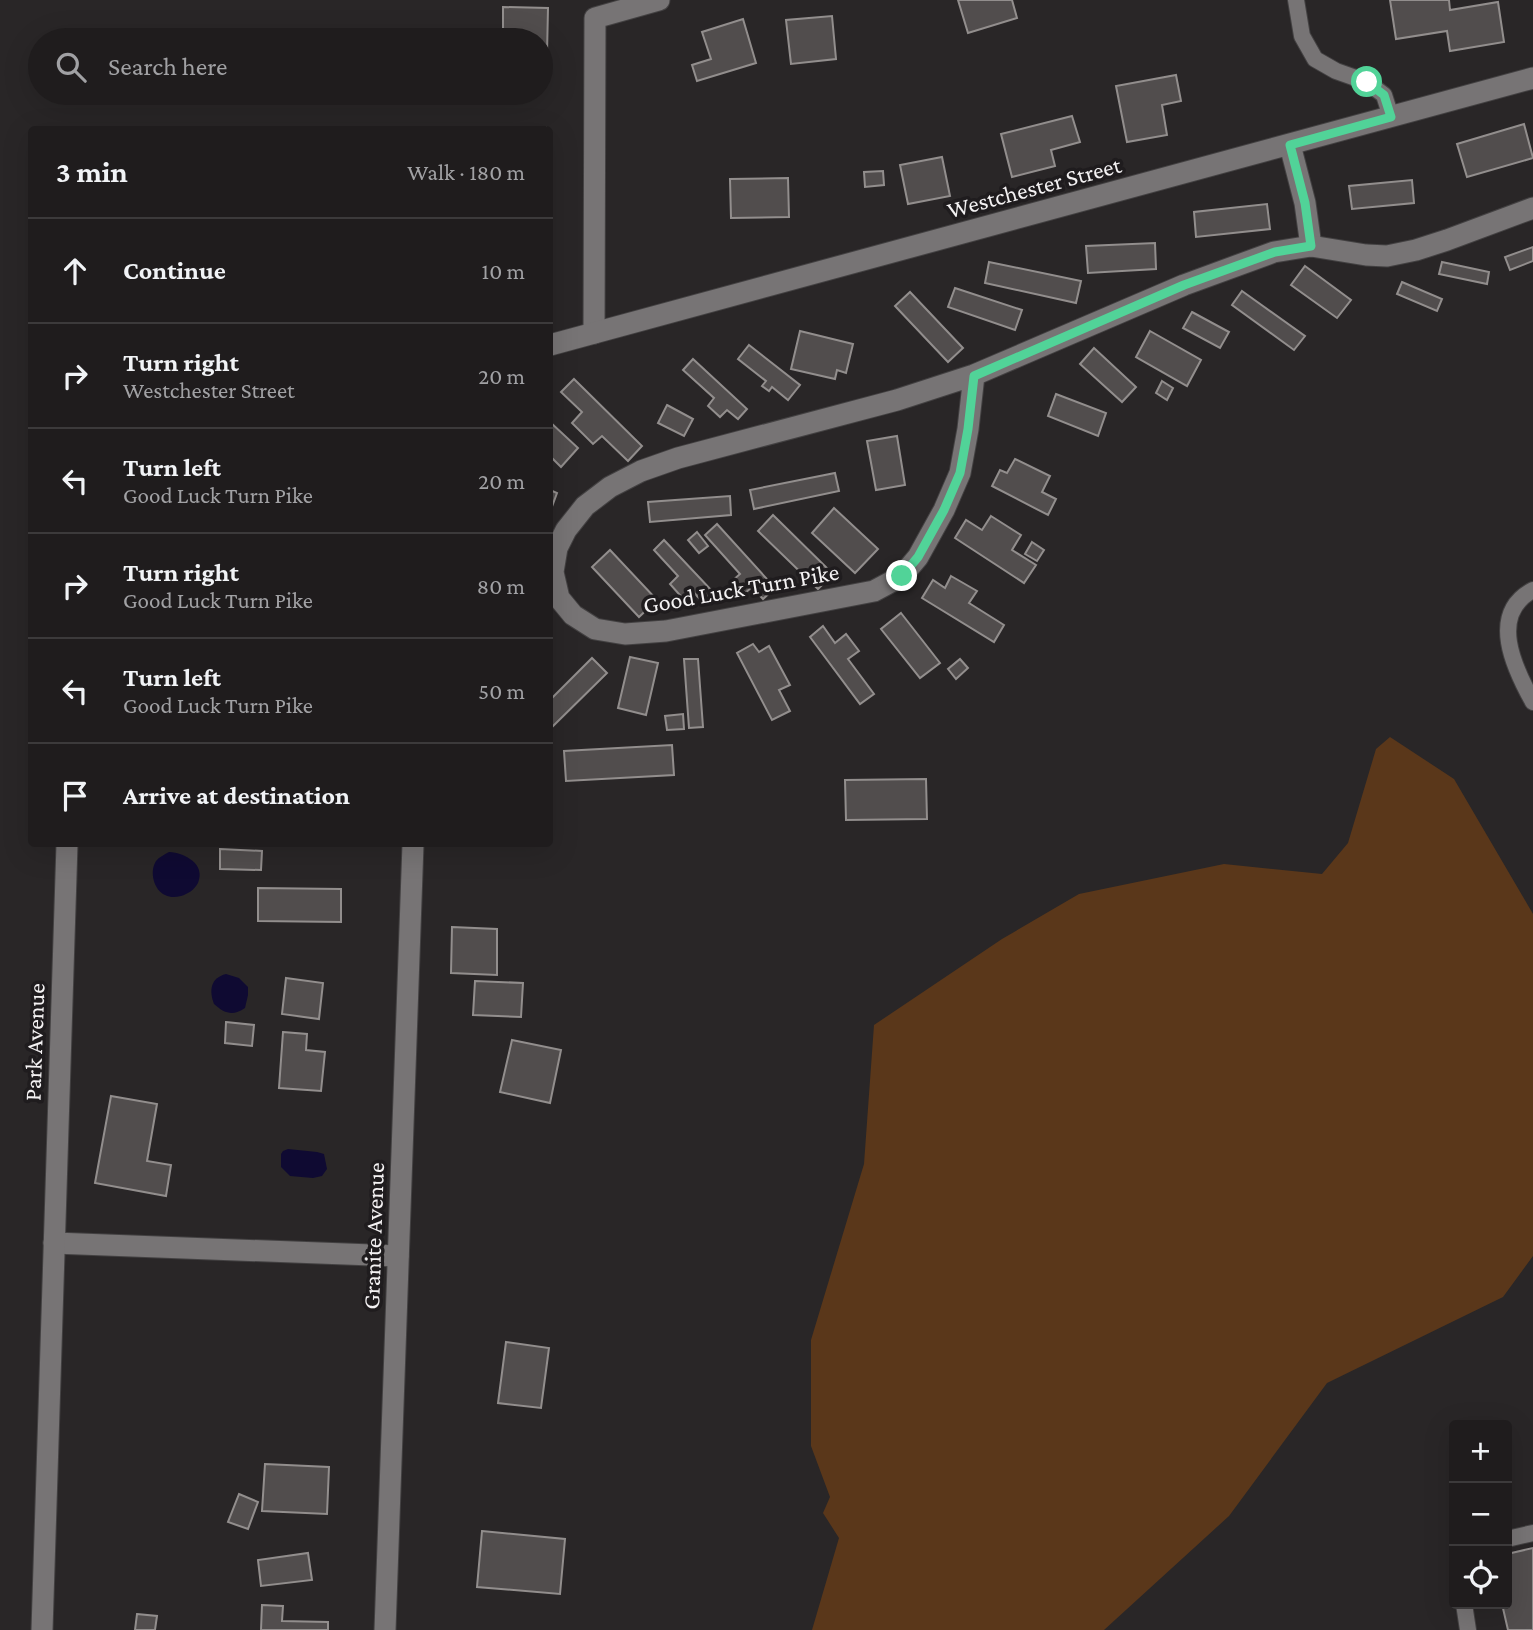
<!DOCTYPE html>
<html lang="en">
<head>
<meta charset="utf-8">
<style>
	:root { --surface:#1f1c1d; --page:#2c292a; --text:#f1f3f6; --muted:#a1a1a4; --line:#3c3a3b }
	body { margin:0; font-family:"Crimson Pro",serif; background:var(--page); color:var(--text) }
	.controls { position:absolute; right:21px; bottom:21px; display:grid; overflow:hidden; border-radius:7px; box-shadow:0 7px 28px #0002 }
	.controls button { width:63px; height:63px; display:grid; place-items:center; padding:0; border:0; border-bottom:2px solid var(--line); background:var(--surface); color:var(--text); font:35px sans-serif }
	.stop { position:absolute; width:21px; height:21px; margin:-16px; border:5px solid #51d398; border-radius:50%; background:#fff }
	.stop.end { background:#51d398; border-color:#fff; box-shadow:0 2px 7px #0008 }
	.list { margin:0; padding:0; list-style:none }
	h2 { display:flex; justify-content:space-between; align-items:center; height:91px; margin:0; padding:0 28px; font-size:30px }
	h2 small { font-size:23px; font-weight:400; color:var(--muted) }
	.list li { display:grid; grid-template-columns:46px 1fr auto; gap:21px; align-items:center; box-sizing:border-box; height:105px; padding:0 28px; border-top:2px solid var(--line) }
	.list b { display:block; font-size:26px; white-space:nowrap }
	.list p { margin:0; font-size:23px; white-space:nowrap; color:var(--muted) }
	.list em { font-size:23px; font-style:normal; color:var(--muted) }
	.icon { flex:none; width:38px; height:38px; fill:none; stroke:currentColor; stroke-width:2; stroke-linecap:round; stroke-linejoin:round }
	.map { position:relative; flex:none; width:1533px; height:1630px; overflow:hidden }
	.search { position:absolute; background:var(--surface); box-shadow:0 7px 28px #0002; left:28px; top:28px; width:525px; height:77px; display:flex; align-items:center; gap:18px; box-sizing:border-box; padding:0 24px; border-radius:38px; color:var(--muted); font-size:26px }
	.panel { position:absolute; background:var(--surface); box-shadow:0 7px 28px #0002; left:28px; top:126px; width:525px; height:721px; border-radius:7px }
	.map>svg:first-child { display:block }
	.green { fill:#5a371a }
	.water { fill:#0f0a32 }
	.building { fill:#514d4d; stroke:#928e8d; stroke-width:2 }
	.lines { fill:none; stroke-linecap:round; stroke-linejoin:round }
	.lane-casing { stroke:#434142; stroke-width:18 }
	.street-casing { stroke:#434142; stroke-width:23 }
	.lane { stroke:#777475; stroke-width:16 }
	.street { stroke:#777475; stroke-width:21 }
	.route { stroke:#51d398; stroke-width:9 }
	.labels { text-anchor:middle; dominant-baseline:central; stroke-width:7; stroke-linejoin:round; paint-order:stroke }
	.street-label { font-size:24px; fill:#f4f2f3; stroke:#1f1c1e }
</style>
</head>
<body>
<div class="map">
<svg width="1533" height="1630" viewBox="0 0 1533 1630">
	<rect width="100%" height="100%" fill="#292627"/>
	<path class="green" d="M1390,737L1454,779L1533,914V1256L1503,1297L1327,1383L1229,1516L1104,1630H812L839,1538L823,1513L830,1497L811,1446V1340L864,1164L874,1025L1002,939L1079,894L1224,864L1322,874L1348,843L1376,749Z"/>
	<g class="water">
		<path d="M169,852C185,853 206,864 198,883C194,890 188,894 181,896C176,897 171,898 165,895C154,890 149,872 156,861C159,857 164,855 169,852Z"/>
		<path d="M226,974L239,978L248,987V995L245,1008C233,1016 225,1014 214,1004C209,991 210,978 226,974Z"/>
		<path d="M288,1149L317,1152L324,1154L327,1169L322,1176L313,1178L290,1176L281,1167V1154L283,1151Z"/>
	</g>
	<g class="building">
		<path d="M958,0H1012L1017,18L968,33Z"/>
		<path d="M1390,0H1449L1450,10L1498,2L1504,42L1450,51L1447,31L1396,39Z"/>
		<path d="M503,7L548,8L547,54H541V40H503Z"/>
		<path d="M832,16L836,59L791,64L786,20Z"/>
		<path d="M743,19L756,63L697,81L692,65L711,59L702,32Z"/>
		<path d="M1176,75L1181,101L1162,105L1167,135L1127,142L1116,86Z"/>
		<path d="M1072,116L1080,142L1051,150L1055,166L1012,177L1001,134Z"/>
		<path d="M1524,124L1533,158L1467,177L1457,144Z"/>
		<path d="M546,127V130H489V129Z"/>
		<path d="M942,157L950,196L908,204L900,165Z"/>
		<path d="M883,171L884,185L865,187L864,172Z"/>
		<path d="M788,178L789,217L731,218L730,179Z"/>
		<path d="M1412,180L1414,203L1352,209L1349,186Z"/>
		<path d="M1267,204L1270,229L1196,237L1194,212Z"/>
		<path d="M1155,243L1156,269L1088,273L1086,246Z"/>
		<path d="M1533,247V261L1510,270L1505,257Z"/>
		<path d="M989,262L1081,281L1076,303L985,283Z"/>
		<path d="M1442,262L1489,272L1487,284L1439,274Z"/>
		<path d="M1305,266L1351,300L1337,318L1291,285Z"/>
		<path d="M1402,282L1442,299L1437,311L1397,294Z"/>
		<path d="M955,288L1022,310L1015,330L948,307Z"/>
		<path d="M1242,291L1305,336L1294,350L1232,305Z"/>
		<path d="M910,292L963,348L948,362L895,306Z"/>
		<path d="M1192,312L1229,332L1220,348L1183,328Z"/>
		<path d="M800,331L853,344L846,373L837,370L835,379L791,369Z"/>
		<path d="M1150,331L1201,360L1187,386L1136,357Z"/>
		<path d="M749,345L800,385L788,400L772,387L769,391L762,386L766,381L738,359Z"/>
		<path d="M1094,348L1136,387L1122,402L1080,364Z"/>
		<path d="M693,359L747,409L738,419L727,410L720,417L708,406L714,398L683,370Z"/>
		<path d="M574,379L642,446L628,461L602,436L593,444L572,423L582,412L561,392Z"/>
		<path d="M1162,381L1173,388L1167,400L1156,393Z"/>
		<path d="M1056,394L1106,413L1098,436L1048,416Z"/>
		<path d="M667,405L693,419L684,436L658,423Z"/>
		<path d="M550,422L578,448L561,467L550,456Z"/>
		<path d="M897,436L905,485L876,490L867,441Z"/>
		<path d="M1015,459L1050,476L1042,492L1056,499L1048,515L992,486L1000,470L1007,473Z"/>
		<path d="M835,473L839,491L754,509L750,490Z"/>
		<path d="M550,490L557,493L550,512Z"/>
		<path d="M730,496L731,515L650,522L648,502Z"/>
		<path d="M834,508L878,549L855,573L812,533Z"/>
		<path d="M773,515L833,574L818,589L758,531Z"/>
		<path d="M991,516L1021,535L1012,550L1036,565L1024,583L955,538L966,520L982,530Z"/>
		<path d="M717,524L775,588L763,599L752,587L744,594L732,581L740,574L705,535Z"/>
		<path d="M697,532L708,546L699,553L688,540Z"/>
		<path d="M664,540L713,592L703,602L694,593L686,602L670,584L678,576L654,550Z"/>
		<path d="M1032,542L1044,550L1037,561L1025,554Z"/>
		<path d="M610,550L657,600L639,617L592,567Z"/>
		<path d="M951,576L977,591L969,603L1004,625L994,642L922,598L933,580L945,588Z"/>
		<path d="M901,613L940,663L920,678L881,629Z"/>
		<path d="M823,626L835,643L846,634L859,651L848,659L874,694L860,704L810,637Z"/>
		<path d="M753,644L759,652L769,646L790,685L779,690L790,711L772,720L737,653Z"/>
		<path d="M630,657L658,663L646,715L618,708Z"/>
		<path d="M592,658L607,673L550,729V700Z"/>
		<path d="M684,659H698L703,727L689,728Z"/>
		<path d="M960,659L968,668L956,679L948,669Z"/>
		<path d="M683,714L684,729L667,730L665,716Z"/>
		<path d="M672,745L674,775L566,781L564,751Z"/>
		<path d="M926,779L927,819L846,820L845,780Z"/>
		<path d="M220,849L262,851L261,870L220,869Z"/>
		<path d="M258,888L341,889V922L258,921Z"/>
		<path d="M452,927L497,929V975L451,973Z"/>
		<path d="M286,978L323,983L319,1019L282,1014Z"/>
		<path d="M475,981L523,983L521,1017L473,1015Z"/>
		<path d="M226,1022L254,1025L252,1046L225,1043Z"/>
		<path d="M283,1032L307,1034L306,1050L325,1052L321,1091L279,1088Z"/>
		<path d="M512,1040L561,1050L550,1103L500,1092Z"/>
		<path d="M111,1096L157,1104L147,1161L171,1165L166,1196L95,1183Z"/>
		<path d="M506,1342L549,1348L541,1408L498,1403Z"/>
		<path d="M265,1464L329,1467L327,1514L262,1511Z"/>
		<path d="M239,1494L258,1502L248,1529L228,1522Z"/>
		<path d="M482,1531L565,1539L560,1594L477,1587Z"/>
		<path d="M1533,1548V1630H1508L1502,1604H1507V1554Z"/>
		<path d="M308,1553L312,1580L261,1586L258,1560Z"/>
		<path d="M262,1605L283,1606L282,1621L328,1622V1630H261Z"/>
		<path d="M137,1614L157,1616L155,1630H135Z"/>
	</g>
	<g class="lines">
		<defs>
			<g id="lane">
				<path d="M1296,0L1302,36L1315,59L1336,71L1367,82L1384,95L1391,117"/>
				<path d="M1533,590C1488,614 1514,668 1533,702"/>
				<path d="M1507,1539L1533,1533"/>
				<path d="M1464,1604L1468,1630"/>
			</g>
			<g id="street">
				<path d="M1290,145L1305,203L1311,246"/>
				<path d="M594,333L595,18L659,0"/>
				<path d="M550,345L1533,78"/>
				<path d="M974,375L968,429L960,473L944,510L918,557L902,576L874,591L666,631L625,634L595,629L573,615L559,598L553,572L557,548L566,530L585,506L610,487L641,471L678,458L897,400L974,375L1184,285L1274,252L1311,246L1366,255L1387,256L1416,250L1447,240L1533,208"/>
				<path d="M54,1243L398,1256"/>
				<path d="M42,1630L67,844"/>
				<path d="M385,1630L413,844"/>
			</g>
		</defs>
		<use href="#lane" class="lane-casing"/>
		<use href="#street" class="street-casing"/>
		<use href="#lane" class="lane"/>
		<use href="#street" class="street"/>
	</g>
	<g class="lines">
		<path class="route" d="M902,576L918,557L944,510L960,473L968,429L974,376L1184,285L1275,252L1311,246L1305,203L1290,145L1391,117L1384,95L1367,82"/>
	</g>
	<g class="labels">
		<g class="street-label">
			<text transform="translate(1034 187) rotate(-15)">Westchester Street</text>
			<text transform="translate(741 588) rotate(-10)">Good Luck Turn Pike</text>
			<text transform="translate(34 1042) rotate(-88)">Park Avenue</text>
			<text transform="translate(373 1236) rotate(-88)">Granite Avenue</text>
		</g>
	</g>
</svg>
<div class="controls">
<button>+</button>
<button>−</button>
<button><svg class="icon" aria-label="locate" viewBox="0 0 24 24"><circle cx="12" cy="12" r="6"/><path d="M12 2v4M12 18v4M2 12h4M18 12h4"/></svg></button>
</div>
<div class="stop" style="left:1367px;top:82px"></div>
<div class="stop end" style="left:902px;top:576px"></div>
<div class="search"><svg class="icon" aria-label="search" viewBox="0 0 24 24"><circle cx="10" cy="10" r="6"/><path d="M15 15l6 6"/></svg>Search here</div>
<section class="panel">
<h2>3 min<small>Walk · 180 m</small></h2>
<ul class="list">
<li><svg class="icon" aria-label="ahead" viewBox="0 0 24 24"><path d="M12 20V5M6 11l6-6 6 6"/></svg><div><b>Continue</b></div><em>10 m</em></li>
<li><svg class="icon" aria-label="right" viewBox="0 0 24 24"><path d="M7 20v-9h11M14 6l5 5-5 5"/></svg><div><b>Turn right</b><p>Westchester Street</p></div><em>20 m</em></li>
<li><svg class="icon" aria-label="left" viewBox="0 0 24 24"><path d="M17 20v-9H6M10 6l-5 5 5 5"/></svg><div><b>Turn left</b><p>Good Luck Turn Pike</p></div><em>20 m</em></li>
<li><svg class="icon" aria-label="right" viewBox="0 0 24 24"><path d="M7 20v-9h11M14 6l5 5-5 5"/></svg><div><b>Turn right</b><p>Good Luck Turn Pike</p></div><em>80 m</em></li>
<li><svg class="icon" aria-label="left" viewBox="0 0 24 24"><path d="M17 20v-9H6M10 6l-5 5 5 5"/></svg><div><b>Turn left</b><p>Good Luck Turn Pike</p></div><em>50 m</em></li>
<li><svg class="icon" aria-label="arrive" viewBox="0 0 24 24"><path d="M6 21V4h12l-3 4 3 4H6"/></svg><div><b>Arrive at destination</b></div></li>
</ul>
</section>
</div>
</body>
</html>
